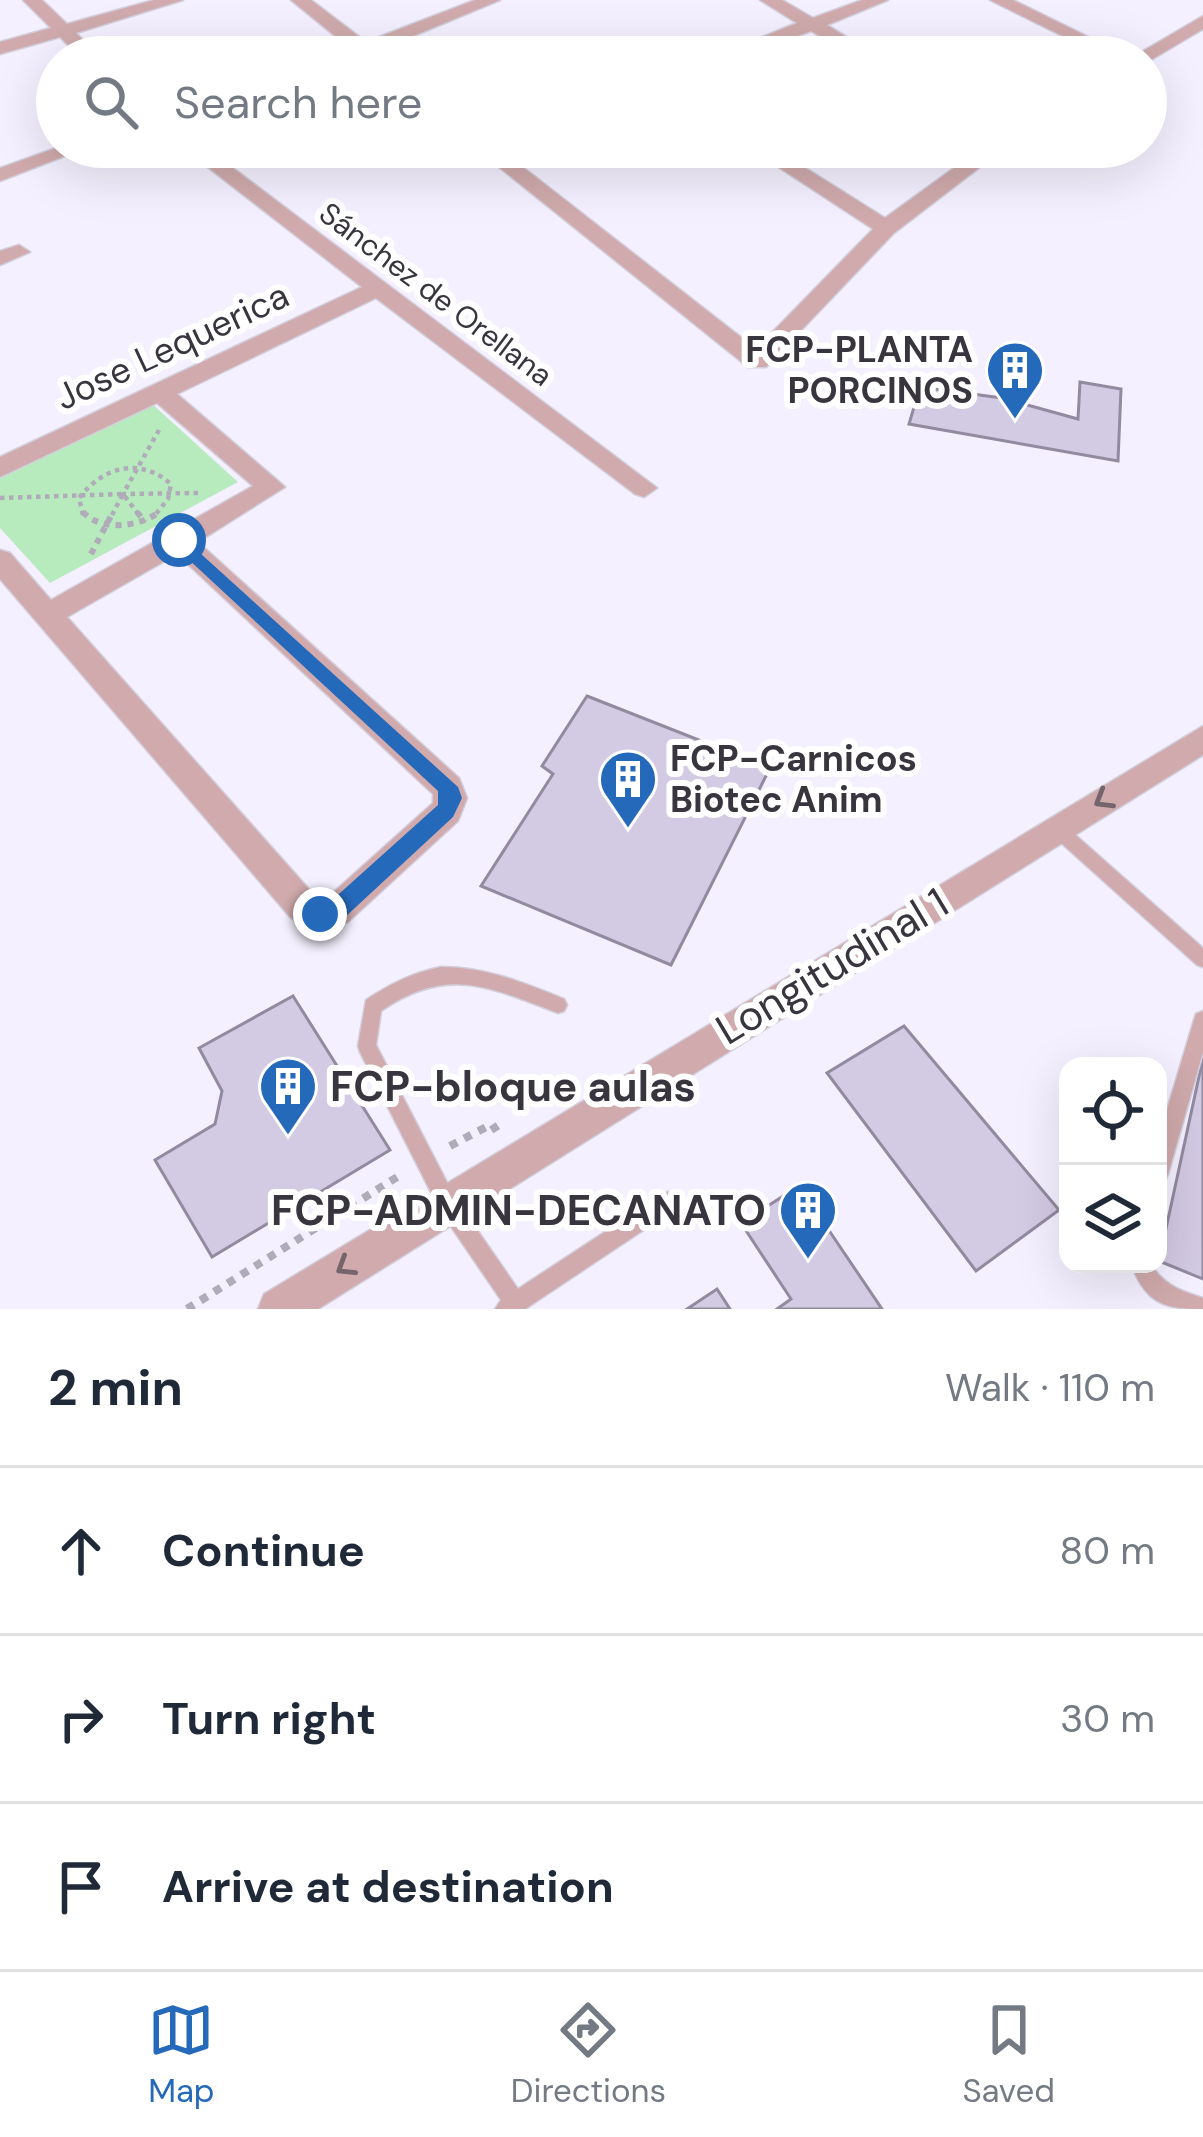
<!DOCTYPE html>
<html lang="en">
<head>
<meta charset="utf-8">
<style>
	:root { --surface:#fff; --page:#f6f6f7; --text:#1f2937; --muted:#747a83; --line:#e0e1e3; --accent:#2569ba }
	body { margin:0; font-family:"DM Sans",sans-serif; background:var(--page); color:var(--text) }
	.controls { position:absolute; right:36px; bottom:36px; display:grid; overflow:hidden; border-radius:24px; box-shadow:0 12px 48px #0002 }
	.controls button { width:108px; height:108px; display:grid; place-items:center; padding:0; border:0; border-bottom:3px solid var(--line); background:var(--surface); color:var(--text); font:60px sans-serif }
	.stop { position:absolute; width:36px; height:36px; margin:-27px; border:9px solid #2569ba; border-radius:50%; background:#fff }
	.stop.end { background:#2569ba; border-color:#fff; box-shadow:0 3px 12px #0008 }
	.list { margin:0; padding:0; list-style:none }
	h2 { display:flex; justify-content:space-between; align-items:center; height:156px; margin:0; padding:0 48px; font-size:51px }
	h2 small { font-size:39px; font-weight:400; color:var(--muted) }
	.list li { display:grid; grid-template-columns:78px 1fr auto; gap:36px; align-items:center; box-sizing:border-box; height:168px; padding:0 48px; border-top:3px solid var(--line) }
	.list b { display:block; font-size:45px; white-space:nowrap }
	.list em { font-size:39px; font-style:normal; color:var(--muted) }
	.icon { flex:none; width:66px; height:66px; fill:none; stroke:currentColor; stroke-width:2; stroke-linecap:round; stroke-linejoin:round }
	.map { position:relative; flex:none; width:1203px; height:1309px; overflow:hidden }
	.search { position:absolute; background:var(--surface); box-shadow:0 12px 48px #0002; left:36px; right:36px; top:36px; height:132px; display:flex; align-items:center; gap:30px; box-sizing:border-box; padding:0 42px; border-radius:66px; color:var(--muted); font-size:45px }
	.sheet { height:660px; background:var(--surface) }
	nav { display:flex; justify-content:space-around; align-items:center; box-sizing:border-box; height:168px; border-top:3px solid var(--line); background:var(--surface); font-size:33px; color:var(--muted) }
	nav a { display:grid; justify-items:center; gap:6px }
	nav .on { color:var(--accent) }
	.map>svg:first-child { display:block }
	.green { fill:#b7ebbe }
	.building { fill:#d3cae3; stroke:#928aa0; stroke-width:3 }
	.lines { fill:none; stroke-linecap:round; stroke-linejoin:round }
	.service-casing { stroke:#d3cedc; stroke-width:3 }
	.minor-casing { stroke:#d3cedc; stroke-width:3 }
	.path-far2 { stroke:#b0abb8; stroke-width:4.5; stroke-dasharray:4.5 4.5; stroke-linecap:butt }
	.path-far1 { stroke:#b0abb8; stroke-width:6; stroke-dasharray:6 6; stroke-linecap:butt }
	.path { stroke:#b0abb8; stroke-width:8; stroke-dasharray:8 8; stroke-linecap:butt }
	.service { fill:#d0aaac; fill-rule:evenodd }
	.minor { fill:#d0aaac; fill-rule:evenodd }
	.oneway { stroke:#75646b }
	.route { fill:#2569ba }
	.labels { text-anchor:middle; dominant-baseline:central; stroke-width:12; stroke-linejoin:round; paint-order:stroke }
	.far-street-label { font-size:30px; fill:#39353f; stroke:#fff }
	.street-label { font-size:36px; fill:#39353f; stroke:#fff }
	.poi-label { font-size:36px; font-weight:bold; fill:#39353f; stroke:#fff; text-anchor:end }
	.near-street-label { font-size:42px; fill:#39353f; stroke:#fff }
	.near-poi-label { font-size:42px; font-weight:bold; fill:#39353f; stroke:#fff; text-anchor:start }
</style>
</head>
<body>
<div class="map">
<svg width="1203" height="1309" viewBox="0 0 1203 1309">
	<rect width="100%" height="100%" fill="#f5f0ff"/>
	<path class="green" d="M150,402L238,482L50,583L0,528V476Z"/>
	<g class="building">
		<path d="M1080,382L1121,389L1118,461L909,424L920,387L1002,398L1078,419Z"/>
		<path d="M587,696L770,768L671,965L481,886L553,774L542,766Z"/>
		<path d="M293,996L390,1150L212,1257L155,1160L215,1124L222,1091L199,1048Z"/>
		<path d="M904,1026L1059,1210L976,1271L827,1073Z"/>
		<path d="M1203,1058V1279L1159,1261Z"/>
		<path d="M799,1186L882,1309H777L791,1299L741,1223Z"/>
		<path d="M717,1289L730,1309H687Z"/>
	</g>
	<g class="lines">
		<defs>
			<g id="service">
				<path d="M1056,821L1062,823L1203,948V967L1197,965L1050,833L1048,828L1050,823Z"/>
				<path d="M441,967C486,967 524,983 564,999L567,1005L564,1011L558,1013C489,987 448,965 381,1011L376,1045L455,1198L518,1289L661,1195L668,1192L675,1195L678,1202L675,1209L525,1309H495L501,1300L441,1212L360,1052L358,1046L366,1000C390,984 412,973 441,967Z"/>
				<path d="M1203,1011V1052L1168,1174L1165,1181L1158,1184V1140L1194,1020L1196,1014Z"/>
				<path d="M1131,1264H1151C1163,1285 1181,1291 1203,1298V1309C1163,1309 1146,1303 1131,1264Z"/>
			</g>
			<g id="minor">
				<path d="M23,0H42L67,24L154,0H183L76,33L100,57H80L60,37L0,54V42L51,28Z"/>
				<path d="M291,0H311L366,42L475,0H500L377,51L382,57H336L350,48Z"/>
				<path d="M760,0H782L813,18L862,0H888L827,25L879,57H856L811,31L739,57H713L797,23Z"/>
				<path d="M990,0H1013L1129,57H1105Z"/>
				<path d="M1203,16V29L1149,61L1133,57Z"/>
				<path d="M59,147H88L0,181V168Z"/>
				<path d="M182,147H205L657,488L644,497L635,494L376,298L177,394L285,487L198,542L459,778L467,798L458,821L348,922L321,929L291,918L0,579V550L10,553L51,600L253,486L157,403L0,477V457L362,287ZM177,554L433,794V803L327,898L315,896L67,617Z"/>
				<path d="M474,147H497L756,349L873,229L748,147H772L885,218L983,147H1006L894,233L766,367H748Z"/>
				<path d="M19,245L30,252L0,265V251Z"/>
				<path d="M1203,726V755L318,1309H258L264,1294Z"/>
			</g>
		</defs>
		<use href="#service" class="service-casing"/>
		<use href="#minor" class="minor-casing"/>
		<g class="path-far2">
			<path d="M159,430L123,494L198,493"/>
			<path d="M0,498L123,494L139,515"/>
			<path d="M83,515L79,498C104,466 140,457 171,484L168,499L155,515"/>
			<path d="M112,515L123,494"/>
		</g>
		<g class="path-far1">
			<path d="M83,512C100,531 138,528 159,512"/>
			<path d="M137,512L145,522"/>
			<path d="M91,554L113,512"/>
		</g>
		<g class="path">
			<path d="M450,1146L492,1124L498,1133"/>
			<path d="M187,1309L402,1174"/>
		</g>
		<use href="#service" class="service"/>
		<use href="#minor" class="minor"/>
	</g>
	<defs><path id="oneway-chevron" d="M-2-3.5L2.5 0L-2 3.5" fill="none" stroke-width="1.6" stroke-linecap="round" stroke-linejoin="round" transform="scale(3)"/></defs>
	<g class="oneway">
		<use href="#oneway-chevron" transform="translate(1103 800) rotate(149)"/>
		<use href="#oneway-chevron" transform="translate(345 1267) rotate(148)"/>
	</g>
	<path class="route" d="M179,534L458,787L462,798L453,817L344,918L320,923L309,914L312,906L330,902L438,805V791L172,544V536Z"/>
	<defs>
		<symbol id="building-pin" viewBox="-11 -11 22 30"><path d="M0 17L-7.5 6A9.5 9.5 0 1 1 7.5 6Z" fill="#2569ba" stroke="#fff"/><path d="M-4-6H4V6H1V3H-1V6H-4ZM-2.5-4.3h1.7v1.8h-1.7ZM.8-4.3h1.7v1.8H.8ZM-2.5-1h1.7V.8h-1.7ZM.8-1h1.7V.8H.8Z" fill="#fff"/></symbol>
	</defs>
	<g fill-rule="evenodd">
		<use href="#building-pin" x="982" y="337" width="66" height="90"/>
		<use href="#building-pin" x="595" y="746" width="66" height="90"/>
		<use href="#building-pin" x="255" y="1053" width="66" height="90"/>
		<use href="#building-pin" x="775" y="1177" width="66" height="90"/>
	</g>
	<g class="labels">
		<g class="far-street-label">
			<text transform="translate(436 294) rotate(37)">Sánchez de Orellana</text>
		</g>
		<g class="street-label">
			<text transform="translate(172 346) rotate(-25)">Jose Lequerica</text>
		</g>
		<g class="poi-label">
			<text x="973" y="349">FCP-PLANTA<tspan x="973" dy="41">PORCINOS</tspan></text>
			<text x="670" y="758" text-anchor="start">FCP-Carnicos<tspan x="670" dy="41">Biotec Anim</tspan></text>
		</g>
		<g class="near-street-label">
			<text transform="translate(832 966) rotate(-31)">Longitudinal 1</text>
		</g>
		<g class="near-poi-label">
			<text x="330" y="1086">FCP-bloque aulas</text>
			<text x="766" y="1210" text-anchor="end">FCP-ADMIN-DECANATO</text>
		</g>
	</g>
</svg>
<div class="controls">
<button><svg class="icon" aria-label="locate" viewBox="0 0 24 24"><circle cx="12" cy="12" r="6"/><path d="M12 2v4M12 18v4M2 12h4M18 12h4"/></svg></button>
<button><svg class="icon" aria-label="layers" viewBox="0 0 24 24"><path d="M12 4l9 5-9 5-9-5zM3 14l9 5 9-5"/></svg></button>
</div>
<div class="stop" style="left:179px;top:540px"></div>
<div class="stop end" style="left:320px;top:914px"></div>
<div class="search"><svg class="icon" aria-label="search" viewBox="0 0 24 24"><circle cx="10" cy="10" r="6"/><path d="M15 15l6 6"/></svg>Search here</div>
</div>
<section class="sheet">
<h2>2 min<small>Walk · 110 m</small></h2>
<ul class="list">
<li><svg class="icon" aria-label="ahead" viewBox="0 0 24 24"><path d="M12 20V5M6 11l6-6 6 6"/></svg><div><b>Continue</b></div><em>80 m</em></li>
<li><svg class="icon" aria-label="right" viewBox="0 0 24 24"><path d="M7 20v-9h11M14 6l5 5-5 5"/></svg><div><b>Turn right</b></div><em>30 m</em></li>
<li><svg class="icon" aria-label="arrive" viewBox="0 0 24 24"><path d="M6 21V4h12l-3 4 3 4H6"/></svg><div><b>Arrive at destination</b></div></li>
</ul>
</section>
<nav>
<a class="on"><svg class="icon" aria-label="map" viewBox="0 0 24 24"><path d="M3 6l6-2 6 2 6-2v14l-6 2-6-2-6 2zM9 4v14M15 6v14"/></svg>Map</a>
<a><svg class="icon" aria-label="directions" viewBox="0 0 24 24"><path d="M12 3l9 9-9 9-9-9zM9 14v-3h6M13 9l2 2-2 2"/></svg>Directions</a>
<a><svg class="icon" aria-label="saved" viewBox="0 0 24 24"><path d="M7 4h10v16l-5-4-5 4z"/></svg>Saved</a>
</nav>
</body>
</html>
